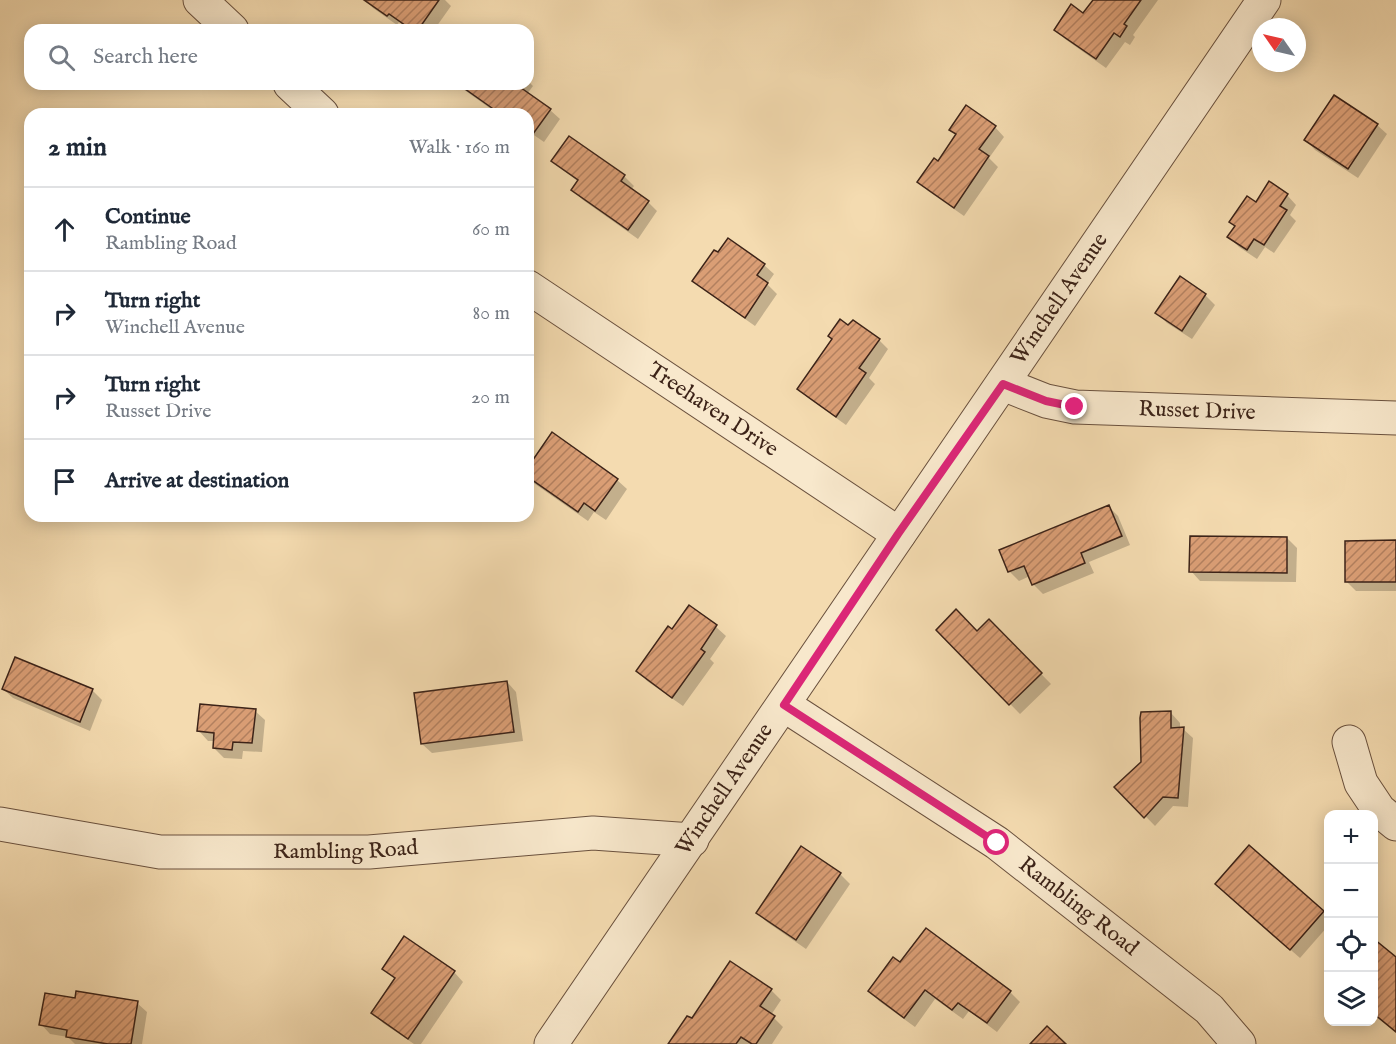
<!DOCTYPE html>
<html lang="en">
<head>
<meta charset="utf-8">
<style>
	:root { --surface:#fff; --page:#f2f2f3; --text:#1f2937; --muted:#747a83; --line:#e0e1e3 }
	body { margin:0; font-family:"IM FELL English",serif; background:var(--page); color:var(--text) }
	.controls { position:absolute; right:18px; bottom:18px; display:grid; overflow:hidden; border-radius:12px; box-shadow:0 3px 15px #0003 }
	.controls button { width:54px; height:54px; display:grid; place-items:center; padding:0; border:0; border-bottom:2px solid var(--line); background:var(--surface); color:var(--text); font:30px sans-serif }
	.compass { position:absolute; left:1252px; top:18px; width:54px; height:54px; border-radius:50%; background:var(--surface); box-shadow:0 3px 15px #0003; rotate:304deg }
	.stop { position:absolute; width:18px; height:18px; margin:-14px; border:4px solid #db2777; border-radius:50%; background:#fff }
	.stop.end { background:#db2777; border-color:#fff; box-shadow:0 2px 6px #0008 }
	.list { margin:0; padding:0; list-style:none }
	h2 { display:flex; justify-content:space-between; align-items:center; height:78px; margin:0; padding:0 24px; font-size:26px }
	h2 small { font-size:20px; font-weight:400; color:var(--muted) }
	.list li { display:grid; grid-template-columns:39px 1fr auto; gap:18px; align-items:center; box-sizing:border-box; height:84px; padding:0 24px; border-top:2px solid var(--line) }
	.list b { display:block; font-size:22px; white-space:nowrap }
	.list p { margin:0; font-size:20px; white-space:nowrap; color:var(--muted) }
	.list em { font-size:20px; font-style:normal; color:var(--muted) }
	.icon { flex:none; width:33px; height:33px; fill:none; stroke:currentColor; stroke-width:2; stroke-linecap:round; stroke-linejoin:round }
	.map { position:relative; flex:none; width:1396px; height:1044px; overflow:hidden }
	.search { position:absolute; background:var(--surface); box-shadow:0 3px 15px #0003; left:24px; top:24px; width:510px; height:66px; display:flex; align-items:center; gap:15px; box-sizing:border-box; padding:0 21px; border-radius:18px; color:var(--muted); font-size:22px }
	.panel { position:absolute; background:var(--surface); box-shadow:0 3px 15px #0003; left:24px; top:108px; width:510px; height:414px; border-radius:18px }
	.map>svg:first-child { display:block }
	.shadow { fill:#0003 }
	.building { fill:url(#building-hatch); stroke:#3c2318; stroke-width:1.5 }
	.lines { fill:none; stroke-linecap:round; stroke-linejoin:round }
	.minor-casing { stroke:#6a513e; stroke-width:35 }
	.minor { stroke:#f8e8cc; stroke-width:33 }
	.route { stroke:#db2777; stroke-width:8 }
	.labels { text-anchor:middle; dominant-baseline:central; stroke-width:5; stroke-linejoin:round; paint-order:stroke }
	.street-label { font-size:22px; fill:#3c2318; stroke:#f8e8cc }
</style>
</head>
<body>
<div class="map">
<svg width="1396" height="1044" viewBox="0 0 1396 1044">
	<defs>
		<pattern id="building-hatch" width="6" height="6" patternUnits="userSpaceOnUse" patternTransform="scale(1.5)"><rect width="6" height="6" fill="#da9e75"/><path d="M-1 1l2-2M0 6l6-6M5 7l2-2" fill="none" stroke="#b2805f"/></pattern>
	</defs>
	<rect width="100%" height="100%" fill="#f4dbb0"/>
	<filter id="stains"><feTurbulence type="fractalNoise" baseFrequency=".00333" numOctaves="4"/><feColorMatrix values="0 0 0 0 .2 0 0 0 0 .09 0 0 0 0 .02 0 0 0 .5 -.17"/></filter>
	<radialGradient id="worn" r=".72"><stop offset=".6" stop-color="#630" stop-opacity="0"/><stop offset="1" stop-color="#630" stop-opacity=".3"/></radialGradient>
	<g class="shadow">
		<path d="M365,0H445L451,6L434,30H410L399,22L397,25L373,8Z"/>
		<path d="M1094,0H1158L1133,35L1135,37L1130,45L1125,42L1106,68L1065,39L1056,29L1084,15Z"/>
		<path d="M528,81L533,86L527,94L550,110L560,119L544,142L528,131V114H498L456,84H528Z"/>
		<path d="M1377,125L1387,134L1358,178L1315,150L1306,140Z"/>
		<path d="M995,127L1004,137L989,158L998,167L964,216L928,191L919,182L938,163L957,135L951,130Z"/>
		<path d="M570,138L624,176L634,186L631,190L648,202L657,211L638,239L583,200L573,190L579,182L563,170L553,161Z"/>
		<path d="M1287,195L1296,205L1290,215L1296,221L1274,253L1265,247L1257,259L1239,247L1229,237L1256,204Z"/>
		<path d="M764,265L774,274L767,284L777,294L755,326L704,290L694,281Z"/>
		<path d="M1205,295L1215,305L1192,339L1167,323L1157,313Z"/>
		<path d="M849,327L879,340L888,349L869,378L875,384L846,425L808,398L799,389Z"/>
		<path d="M528,470L617,480L627,489L606,520L594,512L588,521L535,484L528,477Z"/>
		<path d="M1108,506L1118,516L1130,545L1089,562L1094,573L1043,594L1033,584L1030,576L1019,581L1009,571Z"/>
		<path d="M1287,538L1297,548L1296,582L1200,581L1191,571Z"/>
		<path d="M1396,542V591H1356L1347,582Z"/>
		<path d="M689,608L716,627L726,636L710,659L714,663L683,706L647,681L638,671L673,631Z"/>
		<path d="M989,621L1051,684L1020,714L938,630L978,633Z"/>
		<path d="M16,659L93,691L102,700L90,731L13,698L3,689Z"/>
		<path d="M507,682L516,692L523,741L432,753L422,744Z"/>
		<path d="M255,711L265,720L262,752L243,751L242,759L224,758L214,748L215,741H208L199,731Z"/>
		<path d="M1171,713L1180,723V729H1183L1193,738L1188,807L1173,806L1155,826L1117,787L1142,763Z"/>
		<path d="M840,874L850,884L806,949L767,922L758,913Z"/>
		<path d="M1227,894L1323,912L1328,918V926L1300,958Z"/>
		<path d="M1374,941L1396,959V1032L1374,1014Z"/>
		<path d="M730,963L771,990L781,1000L771,1015L783,1027L772,1044H670L692,1020Z"/>
		<path d="M900,964L1010,992L1020,1002L997,1032L969,1011L963,1019L935,999L915,1027L879,1001L870,991Z"/>
		<path d="M383,969L454,972L463,982L421,1044H414L383,1023L373,1013L396,980Z"/>
		<path d="M137,1003L147,1012L142,1044H75L68,1037L50,1034L41,1024Z"/>
	</g>
	<g class="building">
		<path d="M364,0H439L418,30H412L389,14L387,16Z"/>
		<path d="M1093,0H1141L1124,24L1127,26L1120,37L1114,33L1096,59L1054,30L1071,4L1083,13Z"/>
		<path d="M458,84H518L517,85L551,109L533,134L528,130V114H505L500,111L499,113Z"/>
		<path d="M1334,95L1378,124L1348,169L1304,140Z"/>
		<path d="M966,105L996,126L979,149L989,156L954,208L917,182L934,158L938,161L956,134L949,130Z"/>
		<path d="M569,136L625,175L621,181L649,201L628,230L571,190L578,180L551,161Z"/>
		<path d="M1269,181L1288,194L1280,206L1287,210L1264,245L1254,239L1247,250L1227,237L1235,226L1229,222L1247,196L1256,202Z"/>
		<path d="M728,238L765,264L757,275L768,283L745,318L692,281L714,250L718,252Z"/>
		<path d="M1180,276L1206,294L1182,331L1155,313Z"/>
		<path d="M840,319L848,325L853,320L880,339L859,368L866,373L836,417L797,389L832,339L828,336Z"/>
		<path d="M552,432L618,479L595,511L584,503L578,512L528,477V467Z"/>
		<path d="M1109,505L1122,536L1081,553L1085,563L1032,585L1024,566L1008,572L999,550Z"/>
		<path d="M1190,536L1287,537V573L1189,572Z"/>
		<path d="M1396,540V582H1345V541Z"/>
		<path d="M689,605L717,625L701,649L705,652L672,698L636,671L668,626L672,629Z"/>
		<path d="M956,609L977,631L989,619L1042,673L1009,705L936,630Z"/>
		<path d="M15,657L93,689L80,722L2,689Z"/>
		<path d="M507,681L514,732L421,744L414,693Z"/>
		<path d="M200,704L256,709L252,743L233,742L232,750L213,748L214,733L197,731Z"/>
		<path d="M1171,711V728L1184,727L1178,798L1163,797L1144,818L1114,787L1141,762L1140,718L1141,712Z"/>
		<path d="M1249,845L1324,911L1290,950L1215,884Z"/>
		<path d="M801,846L841,873L796,940L756,913Z"/>
		<path d="M926,928L1011,991L987,1023L958,1003L952,1010L925,990L904,1018L868,991L893,957L900,962Z"/>
		<path d="M404,936L455,971L408,1039L371,1013L395,978L382,969Z"/>
		<path d="M1374,939L1396,957V1032L1374,1014Z"/>
		<path d="M730,961L772,989L760,1006L775,1016L756,1044H752L741,1037L736,1044H668L687,1016L692,1018Z"/>
		<path d="M76,991L138,1001L131,1044H108L66,1037L67,1030L39,1025L45,993L75,998Z"/>
		<path d="M1047,1026L1066,1044H1030Z"/>
	</g>
	<g class="lines">
		<defs>
			<g id="minor">
				<path d="M200,0L232,30"/>
				<path d="M290,84L322,114"/>
				<path id="s1" d="M528,287L899,534"/>
				<path id="s2" d="M1003,384L1046,401L1075,407L1396,418"/>
				<path id="s3" d="M784,705L997,843L1209,1009L1239,1044"/>
				<path d="M1349,742L1361,783L1379,810L1396,824"/>
				<path id="s4" d="M0,824L160,852H369L593,833L692,840"/>
				<path id="s5" d="M551,1044L1264,0"/>
			</g>
		</defs>
		<use href="#minor" class="minor-casing"/>
		<use href="#minor" class="minor"/>
	</g>
	<g class="lines">
		<path class="route" d="M997,843L784,705L898,534L1003,384L1046,401L1075,407"/>
	</g>
	<g class="labels">
		<g class="street-label">
			<text stroke="none"><textPath href="#s5" startOffset="902">Winchell Avenue</textPath></text>
			<text stroke="none"><textPath href="#s1" startOffset="222">Treehaven Drive</textPath></text>
			<text stroke="none"><textPath href="#s2" startOffset="198">Russet Drive</textPath></text>
			<text stroke="none"><textPath href="#s5" startOffset="308">Winchell Avenue</textPath></text>
			<text stroke="none"><textPath href="#s4" startOffset="348">Rambling Road</textPath></text>
			<text stroke="none"><textPath href="#s3" startOffset="357">Rambling Road</textPath></text>
		</g>
	</g>
	<rect width="100%" height="100%" filter="url(#stains)"/>
	<rect width="100%" height="100%" fill="url(#worn)"/>
</svg>
<div class="controls">
<button>+</button>
<button>−</button>
<button><svg class="icon" aria-label="locate" viewBox="0 0 24 24"><circle cx="12" cy="12" r="6"/><path d="M12 2v4M12 18v4M2 12h4M18 12h4"/></svg></button>
<button><svg class="icon" aria-label="layers" viewBox="0 0 24 24"><path d="M12 4l9 5-9 5-9-5zM3 14l9 5 9-5"/></svg></button>
</div>
<svg class="compass" viewBox="-18 -18 36 36"><path d="M0-13l5 13h-10z" fill="#e53935"/><path d="M0 13l5-13h-10z" fill="#747a83"/></svg>
<div class="stop" style="left:997px;top:843px"></div>
<div class="stop end" style="left:1075px;top:407px"></div>
<div class="search"><svg class="icon" aria-label="search" viewBox="0 0 24 24"><circle cx="10" cy="10" r="6"/><path d="M15 15l6 6"/></svg>Search here</div>
<section class="panel">
<h2>2 min<small>Walk · 160 m</small></h2>
<ul class="list">
<li><svg class="icon" aria-label="ahead" viewBox="0 0 24 24"><path d="M12 20V5M6 11l6-6 6 6"/></svg><div><b>Continue</b><p>Rambling Road</p></div><em>60 m</em></li>
<li><svg class="icon" aria-label="right" viewBox="0 0 24 24"><path d="M7 20v-9h11M14 6l5 5-5 5"/></svg><div><b>Turn right</b><p>Winchell Avenue</p></div><em>80 m</em></li>
<li><svg class="icon" aria-label="right" viewBox="0 0 24 24"><path d="M7 20v-9h11M14 6l5 5-5 5"/></svg><div><b>Turn right</b><p>Russet Drive</p></div><em>20 m</em></li>
<li><svg class="icon" aria-label="arrive" viewBox="0 0 24 24"><path d="M6 21V4h12l-3 4 3 4H6"/></svg><div><b>Arrive at destination</b></div></li>
</ul>
</section>
</div>
</body>
</html>
